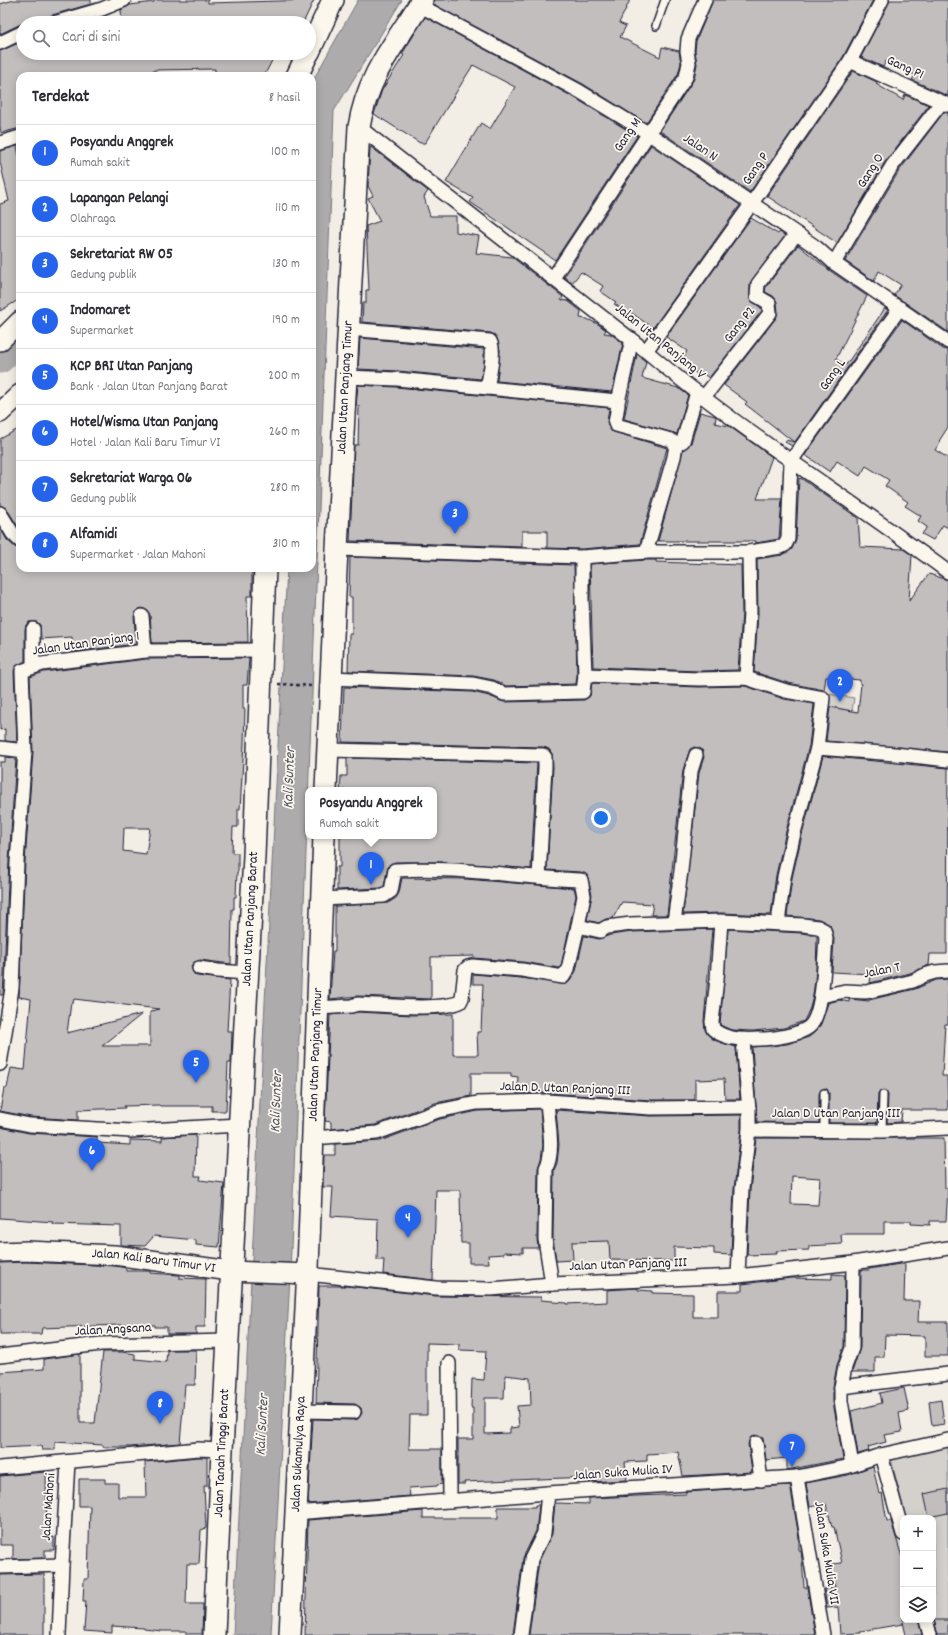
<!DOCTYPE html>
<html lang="id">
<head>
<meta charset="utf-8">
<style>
	:root { --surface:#fff; --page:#f7f7f7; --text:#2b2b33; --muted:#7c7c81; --line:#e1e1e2; --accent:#2563eb }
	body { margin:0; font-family:Dekko,sans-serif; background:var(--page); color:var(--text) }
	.controls { position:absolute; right:12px; bottom:12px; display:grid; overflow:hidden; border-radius:8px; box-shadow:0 2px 10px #0003 }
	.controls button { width:36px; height:36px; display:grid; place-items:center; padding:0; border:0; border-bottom:1px solid var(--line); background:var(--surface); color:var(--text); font:20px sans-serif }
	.you { position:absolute; left:601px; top:818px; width:14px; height:14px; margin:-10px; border:3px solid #fff; border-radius:50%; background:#1a73e8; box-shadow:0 0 0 6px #1a73e833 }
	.badge { display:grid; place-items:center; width:26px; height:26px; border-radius:50%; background:var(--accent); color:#fff; font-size:13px; font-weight:700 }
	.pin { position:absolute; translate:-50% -33px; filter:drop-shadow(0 1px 2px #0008) }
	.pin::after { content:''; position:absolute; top:21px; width:14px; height:12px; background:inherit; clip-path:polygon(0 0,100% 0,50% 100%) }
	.popup { position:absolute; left:305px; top:787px; width:132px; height:52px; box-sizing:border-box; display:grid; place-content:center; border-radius:8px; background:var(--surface); filter:drop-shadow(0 1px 3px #0005); font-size:13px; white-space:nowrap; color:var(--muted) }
	.popup b { font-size:15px; color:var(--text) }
	.popup::after { content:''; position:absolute; left:50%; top:100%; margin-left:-8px; border:8px solid transparent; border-top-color:var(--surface) }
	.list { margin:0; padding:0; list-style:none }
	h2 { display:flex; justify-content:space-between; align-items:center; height:52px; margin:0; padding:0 16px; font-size:17px }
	h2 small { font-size:13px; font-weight:400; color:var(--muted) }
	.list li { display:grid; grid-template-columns:26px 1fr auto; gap:12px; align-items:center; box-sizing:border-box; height:56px; padding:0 16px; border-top:1px solid var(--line) }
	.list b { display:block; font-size:15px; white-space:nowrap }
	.list p { margin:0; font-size:13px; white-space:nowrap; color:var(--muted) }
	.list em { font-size:13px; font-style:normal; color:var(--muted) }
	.icon { flex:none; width:22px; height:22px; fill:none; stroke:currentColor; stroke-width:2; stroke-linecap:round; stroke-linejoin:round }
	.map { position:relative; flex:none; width:948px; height:1635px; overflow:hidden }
	.search { position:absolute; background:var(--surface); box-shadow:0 2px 10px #0003; left:16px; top:16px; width:300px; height:44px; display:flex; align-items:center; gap:10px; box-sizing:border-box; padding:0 14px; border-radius:22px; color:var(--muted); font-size:15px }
	.panel { position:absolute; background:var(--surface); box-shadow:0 2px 10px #0003; left:16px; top:72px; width:300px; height:500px; border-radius:12px }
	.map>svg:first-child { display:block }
	.built { fill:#e0dcd6 }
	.green { fill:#d4d1cc; stroke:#7b7a84 }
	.water { fill:#aeabad; stroke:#76747f }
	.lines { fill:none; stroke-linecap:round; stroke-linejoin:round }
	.river { stroke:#aeabad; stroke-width:29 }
	.building { fill:#c2bebe; stroke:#22223b; fill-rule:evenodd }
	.lane-casing { stroke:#22223b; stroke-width:10 }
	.street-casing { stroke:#22223b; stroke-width:16 }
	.secondary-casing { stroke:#22223b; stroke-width:22 }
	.primary-casing { stroke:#22223b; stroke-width:24 }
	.path { stroke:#22223b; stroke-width:2.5; stroke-dasharray:3 3; stroke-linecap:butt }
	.lane { stroke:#fbf7ec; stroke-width:7 }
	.street { stroke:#fbf7ec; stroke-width:13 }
	.secondary { stroke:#fbf7ec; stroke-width:19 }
	.primary { stroke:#fbf7ec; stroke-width:21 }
	.labels { text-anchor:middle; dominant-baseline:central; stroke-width:3.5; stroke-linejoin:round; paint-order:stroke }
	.street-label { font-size:14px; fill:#22223b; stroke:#fbf7ec }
	.water-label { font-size:15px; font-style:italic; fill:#535263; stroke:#fbf7ec }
</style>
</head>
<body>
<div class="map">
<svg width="948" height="1635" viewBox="0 0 948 1635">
	<rect width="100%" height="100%" fill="#f2eee5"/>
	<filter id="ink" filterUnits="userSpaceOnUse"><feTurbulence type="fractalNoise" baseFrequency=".025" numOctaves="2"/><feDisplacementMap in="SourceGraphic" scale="8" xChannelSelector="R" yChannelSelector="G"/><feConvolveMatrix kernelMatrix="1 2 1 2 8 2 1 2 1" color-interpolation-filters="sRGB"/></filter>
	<g filter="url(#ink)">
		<path class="built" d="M621,1216L622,1262L574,1263L573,1224Z"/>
		<g class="green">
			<path d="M829,694L854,698L852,711L827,706Z"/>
			<path d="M948,1446V1635H936L932,1620H933V1518H906L891,1459Z"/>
		</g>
		<path class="water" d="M358,0H402L334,111L290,1276L271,1635H233L287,568H312V82Z"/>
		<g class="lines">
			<path class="river" d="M0,359L20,339"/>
		</g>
		<g class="building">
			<path d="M14,0H91V4L52,15L48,18L46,23H23L0,34V4Z"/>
			<path d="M154,0H208V3L314,0L303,23H122L121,10L130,5L154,2Z"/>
			<path d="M434,0H630L619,23L626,26L620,37L660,57L662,47L679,51L681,63L678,74L646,123L583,84L433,4Z"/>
			<path d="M713,0H873L843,57L750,192L660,131L694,79L697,64L695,51L696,41Z"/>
			<path d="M890,0H948V96L912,80L915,75L886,61L883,67L861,57Z"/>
			<path d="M425,17L575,98L637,136L555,260L470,202L473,198L446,182L481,123L490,129L515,87L473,65L425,143H420L374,114L382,90L404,55L402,54Z"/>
			<path d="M23,41V53H276L264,76H215V69L154,70V76H20V128L1,133L0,126V51Z"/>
			<path d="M853,71L877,82L876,84L903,100L905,95L929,105L885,162L837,243L767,196Z"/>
			<path d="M944,112L948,113V332L894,295L901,285L879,271L874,281L845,261L899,171Z"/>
			<path d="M651,145L740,205L653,328L630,312V314L614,304L616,302L600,291L603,286L581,272L572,283L564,277Z"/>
			<path d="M17,146L20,161V299L0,311V204L9,201L0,162V151Z"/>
			<path d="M371,147L428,191L424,197L430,216H456V232L479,236L476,253L512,257L563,297L561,300L568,301L581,311L580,318L587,319L598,324L606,330L604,333L611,334L623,343L612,392L497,381L500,350L497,338L491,333L362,322L363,303H366V290H369L366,226L380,221L368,198L373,196L368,186L370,148Z"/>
			<path d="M751,218L778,234L780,232L785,236L750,283V299L761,308L762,311L709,378L698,370L697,374L681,362L687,351L666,337Z"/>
			<path d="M798,245L829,270L867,296L836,359L846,365L885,308L888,310L792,446L785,442L786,440L794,442L745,404L747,402L724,385L776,318L778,312L777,302L773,296L765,292L766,287Z"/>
			<path d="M902,320L943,349L948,350V427L939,441L940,442L935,450L948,458V528L943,525L933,540L922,534L927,527L918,521L921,516L905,506L908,502L885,486L889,480L866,466L860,476L837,461L830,472L805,455Z"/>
			<path d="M360,338L484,349V363L481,379L398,371L358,369Z"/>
			<path d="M637,354L646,362L642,378L678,388L688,395L677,434L624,419Z"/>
			<path d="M358,385L396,387L609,408L607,422L611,431L667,448L640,544L582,549L547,548V531H522V547L350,541L354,445H358L359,406H356Z"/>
			<path d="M700,412L715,416L716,417L715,423L729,426L772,457L757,499H782L779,539L756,543V541H658L683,450L691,443Z"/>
			<path d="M20,428V530L7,509L0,505V439Z"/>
			<path d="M799,478L802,479L858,518L860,547L903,549L912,555L909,601L929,574L948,580V752L826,741L830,707L858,712L861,684H860V680L826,677L824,690L788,683L754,672L758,613L757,559L782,555L792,549L796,539Z"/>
			<path d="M0,528L7,540L15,547L20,549V568H252V596H247L248,642L152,643L150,615L148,611L142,608L137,610L134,616L136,644L73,652L72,637L41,639L40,625L37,622H29L26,625L25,629V661L16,666L14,671L17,742L5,741V729L0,730Z"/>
			<path d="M350,557L574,565L577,675L576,684L506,686L494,680L473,676L348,671L349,634H352V597H349Z"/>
			<path d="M646,560H656V562L741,565L742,613L738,670L699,671L593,667L590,564Z"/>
			<path d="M249,658L247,685H243V709H245L244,744L240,809H238V827H233L232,853H238V872H237L236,897H234V909H232L231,964L200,960L193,963L191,967L194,974L197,976L230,980L227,1031H232L231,1063H228L226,1111H212V1106H160L159,1105L124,1106L125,1108L78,1110V1120L31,1117L0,1111L4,1088H7L11,1068L25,1070L31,999L19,997L25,862L33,752L30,677L44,672L146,659ZM124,828H150L146,854L123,851ZM74,999L159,1009L150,1012V1046H102L142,1014L67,1033L71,1003H73Z"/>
			<path d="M592,683L699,687L745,686L784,699L814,704L809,746L786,831L776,875L771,915L721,913L683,914L699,773L704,757L702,750L699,748L694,747L690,749L683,770L667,915H651L653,904L622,902L613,918L606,919L599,923L587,920L592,895L587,875L581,872L547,870L553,767L552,754L549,749L543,747L342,742L344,687L472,692L489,696L504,702L584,700L590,696Z"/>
			<path d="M823,756L948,768L947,954H930L929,965L910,973L870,983L871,974L832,972L834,939L830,925L819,919L787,916L792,878L802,835Z"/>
			<path d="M5,757L16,758L9,861L3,995H0V762H5Z"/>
			<path d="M347,758L537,763L531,869L442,862H395L388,866L384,886L381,888L337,890V867H340V836H434V790H340L341,776H347Z"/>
			<path d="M402,878L465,879L574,888L576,896L561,966L559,968L523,962L474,958V956L431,957V999L358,996L330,999L333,951H335V906L388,903L396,898L399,893Z"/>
			<path d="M712,929L704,1021L705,1030L708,1035L714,1040L736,1047L740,1099H725L724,1079L695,1080V1100H651L547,1093L517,1094L518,1077L511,1076V1073H471V1096L435,1103L375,1125L331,1129V1122L325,1121L330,1015L359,1012L411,1015L453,1014V1055H478L477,1032H481L483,984H473V974L521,978L566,984L570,981L576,971L584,936L599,939L610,935L632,932Z"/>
			<path d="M728,929L802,933L817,936L816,971L813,997L810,1008L804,1021L784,1028L753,1031L731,1030L720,1025Z"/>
			<path d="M948,979V1024H945L942,1076H947L948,1110H902L901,1122L887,1123L888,1095L886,1091L883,1090L878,1094L877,1123H829V1093L827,1089L824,1088L819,1093V1123L757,1122L752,1047L787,1044L809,1037L815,1032L821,1024L828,1003L839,1000L849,1002V999L869,1001V1000L915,989L936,980Z"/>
			<path d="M540,1109L543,1145L541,1159L538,1168L537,1239L538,1248H523V1253L504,1252V1254L488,1255L489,1263H469V1243H461L460,1190H436L433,1280L383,1274L384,1260H377L378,1219L331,1216L333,1187H323L324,1155H335V1144L380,1141L440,1119L478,1111Z"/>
			<path d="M556,1110L651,1116L741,1115V1130L734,1189L731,1255L714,1254V1248L674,1247V1261L610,1260L609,1241L572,1242L573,1260L556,1261L553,1238L554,1170L557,1163L559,1145Z"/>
			<path d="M0,1127L29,1133L97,1137V1143L130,1145V1140L162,1141V1137L196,1135L195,1176H201L200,1180L224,1183L219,1247L196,1245V1240L154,1236L145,1246L121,1245V1226L52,1224L53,1222L0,1218Z"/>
			<path d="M756,1138H944L945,1188H948L946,1221H930V1225L911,1224V1221H884V1234H841L842,1244L809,1246V1250L776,1251L777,1254L747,1255L750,1190ZM792,1176L820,1178L818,1205L791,1204Z"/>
			<path d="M26,1262L116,1266L126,1268V1271H150V1273L179,1275V1278L206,1279L205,1327H196V1334H167V1327H155V1325H120L42,1328L41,1334H0V1263Z"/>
			<path d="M900,1264H905L904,1301H919L918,1322H948V1356H925V1336L885,1335L884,1357H875V1372H852L860,1348L861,1270H869V1269Z"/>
			<path d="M832,1274L845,1275L844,1347L837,1365L833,1387V1402L843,1459L787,1470V1458L766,1460L763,1438L755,1435L751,1437L748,1444L752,1472L683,1476L678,1452L647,1454V1461L625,1462L627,1480L589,1482V1477L464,1482L465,1484H458V1439H473V1408H471L472,1379L484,1380L486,1351L459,1350V1344L427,1343V1415H410L409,1449H442V1484L437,1485V1486L409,1488L410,1496L308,1504L313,1419L354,1420L358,1419L362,1413L361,1408L355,1404L316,1403L319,1286H346L436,1296L541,1297V1300L553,1301V1302L567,1303V1304L607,1302V1290L638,1288V1290L652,1291V1293L693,1294V1317H718V1291H742V1284L791,1278L832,1279ZM505,1375L530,1378L531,1405L517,1406L519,1427L510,1428V1433L485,1434V1398H504Z"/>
			<path d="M167,1350H196L195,1385H185L180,1443L130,1447H103V1445L55,1442V1450H42L41,1446L0,1448V1372L44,1369V1359L80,1354V1423H95L103,1352H122L135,1354V1359L166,1362Z"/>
			<path d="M904,1388L909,1411L899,1413L902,1432L884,1435L886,1442L868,1447L869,1451L858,1454L851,1411L882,1403L880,1393Z"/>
			<path d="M941,1400L944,1424L932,1426L929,1402Z"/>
			<path d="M198,1457H207V1486H204L206,1528L201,1530L199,1564H187L186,1604H203L202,1634H186V1631H162L144,1629V1628L112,1626V1633L84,1631L86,1601H83L84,1579H88L90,1506H79V1479H105V1483H118V1497H146L145,1462Z"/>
			<path d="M873,1466L879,1494L882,1493L887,1521H891L902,1557L903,1556V1620H918L922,1635H906L903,1622V1624L861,1631V1633L840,1634L838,1607L827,1608L824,1589L835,1588L831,1564L842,1563L834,1527H832L826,1504L810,1507L806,1483L848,1475Z"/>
			<path d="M46,1472L47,1538L54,1537V1550H45V1558L13,1559V1545H0V1476Z"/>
			<path d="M790,1485L799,1537V1551H801L802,1559L804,1587H807L815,1635H529L539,1561L552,1534L555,1503L589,1504V1498L686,1494V1492Z"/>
			<path d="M948,1489V1513L929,1517L924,1494Z"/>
			<path d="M535,1505H539L536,1531L523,1558L513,1635H305L308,1520L423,1511V1518H498V1507H535Z"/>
			<path d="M44,1574V1635H0V1575Z"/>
			<path d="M934,1620H948V1635H938Z"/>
		</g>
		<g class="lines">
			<defs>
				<g id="lane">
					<path d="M656,26L665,0"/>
					<path d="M824,1093V1132"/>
					<path d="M882,1131L883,1095"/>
				</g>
				<g id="street">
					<path d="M419,5L579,91L648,133L816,247L834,263L948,342"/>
					<path d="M54,23L102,9L124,0"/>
					<path d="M0,43L23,32"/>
					<path d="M850,61L948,105"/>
					<path d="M359,127L646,351C741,432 848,497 948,572"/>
					<path d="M0,143L20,137"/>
					<path d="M834,263L892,166L942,102"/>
					<path d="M553,278L686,77L689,63L687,51L688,39L705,0"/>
					<path d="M348,329L490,341C496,351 489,376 487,388"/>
					<path d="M646,351L752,203L850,61L882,0"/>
					<path d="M346,377L397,379L617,401L618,405L615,423L616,425L671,440L676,445L674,457L646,552"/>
					<path d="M704,397L770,313L769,303L757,296L758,284L796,234"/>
					<path d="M618,402L632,339"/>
					<path d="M676,445L683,441L697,392"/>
					<path d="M0,513L13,534L20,541"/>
					<path d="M337,549L582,557L646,552H749L781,547L785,545L788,539L791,461L900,308"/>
					<path d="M582,557V599L585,675"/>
					<path d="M142,616L145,651"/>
					<path d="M33,667V629"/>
					<path d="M331,678L473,684L492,688L504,694L583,692L585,675L699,679L746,678L786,691L823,698L817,748L794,833L784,877L778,923"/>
					<path d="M746,678L750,613L749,552"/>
					<path d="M0,748L25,751"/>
					<path d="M817,748L895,754L948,760"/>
					<path d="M328,750L543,755L545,757V767L539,877"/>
					<path d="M322,899L384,896L391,891L395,870C458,866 519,878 581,880L584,896L578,926L600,931L607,927L631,924L721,921L803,925L818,927L824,930L826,938C824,957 824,1015 809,1027C799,1035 773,1039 759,1039C745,1040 725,1040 713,1029L712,1022L717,979L721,921"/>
					<path d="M674,922L681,871L691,771L696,755"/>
					<path d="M199,968L218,971L247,973"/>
					<path d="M821,996L845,991L866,992L889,987L913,981L925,975L935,972L948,971"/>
					<path d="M318,1008L351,1006L358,1004C384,1005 439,1011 460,1002L462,998L465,970L468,967L472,966L522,970L563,977L568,969L578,926"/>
					<path d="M0,1064L12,988L17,862L25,751L22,671L42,664L145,651L262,650"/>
					<path d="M547,1101C548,1120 555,1152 546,1168L545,1239L552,1284"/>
					<path d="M0,1119L30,1125L131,1131L239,1125"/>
					<path d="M749,1130L882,1131L948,1128"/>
					<path d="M313,1138L377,1133L438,1111L477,1103L547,1101L651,1108L749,1107"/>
					<path d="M308,1274L436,1288L491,1289L552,1284L738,1276L853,1263L948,1248"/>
					<path d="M738,1276L742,1189L749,1130V1111L743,1040"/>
					<path d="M0,1356L101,1344L228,1341"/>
					<path d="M449,1363L450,1501"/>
					<path d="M841,1387L948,1374"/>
					<path d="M300,1411L354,1412"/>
					<path d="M756,1443L761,1480"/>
					<path d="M881,1455L903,1534"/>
					<path d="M852,1465L841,1401V1387L845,1367L852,1348L853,1263"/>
					<path d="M0,1468L198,1449L222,1450"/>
					<path d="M797,1477L823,1635"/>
					<path d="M295,1513L548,1493L797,1477L846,1467L881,1455L948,1440"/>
					<path d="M0,1567L62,1565"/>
					<path d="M926,1620L930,1635"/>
					<path d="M59,1635L62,1565L68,1462"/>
					<path d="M521,1635L531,1559L544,1533L548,1493"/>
				</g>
				<g id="secondary">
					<path d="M0,341L20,321"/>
					<path d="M0,413L20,394"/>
					<path id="s1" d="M0,1252L27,1251L114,1255L231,1271L308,1274"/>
				</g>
				<g id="primary">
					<path d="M309,52L333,0"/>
					<path d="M297,76L308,53"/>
					<path id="s2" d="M326,790L337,549L359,127C368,73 395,45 422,0"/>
					<path id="s3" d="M214,1635L222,1450L254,856L265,568"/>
					<path id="s4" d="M290,1635L308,1268L324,836"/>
				</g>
			</defs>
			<use href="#lane" class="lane-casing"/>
			<use href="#street" class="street-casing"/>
			<use href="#secondary" class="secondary-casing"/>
			<use href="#primary" class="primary-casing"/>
			<path class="path" d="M278,684L313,686"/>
			<use href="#lane" class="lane"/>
			<use href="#street" class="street"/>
			<use href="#secondary" class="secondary"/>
			<use href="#primary" class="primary"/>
		</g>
	</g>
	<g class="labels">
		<g class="street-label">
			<text transform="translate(905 68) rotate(24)">Gang P1</text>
			<text transform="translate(628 135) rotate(-56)">Gang M</text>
			<text transform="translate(700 148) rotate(34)">Jalan N</text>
			<text transform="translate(756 169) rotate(-56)">Gang P</text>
			<text transform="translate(871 171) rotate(-58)">Gang O</text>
			<text transform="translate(740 325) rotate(-52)">Gang P2</text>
			<text transform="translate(660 342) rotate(39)">Jalan Utan Panjang V</text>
			<text transform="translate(833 375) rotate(-55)">Gang L</text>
			<text stroke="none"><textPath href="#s2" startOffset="403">Jalan Utan Panjang Timur</textPath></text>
			<text transform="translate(86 644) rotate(-8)">Jalan Utan Panjang 1</text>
			<text stroke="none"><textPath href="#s3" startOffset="717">Jalan Utan Panjang Barat</textPath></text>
			<text transform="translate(882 971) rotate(-11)">Jalan T</text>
			<text stroke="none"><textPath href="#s4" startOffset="581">Jalan Utan Panjang Timur</textPath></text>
			<text transform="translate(565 1089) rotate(2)">Jalan D. Utan Panjang III</text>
			<text x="836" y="1114">Jalan D Utan Panjang III</text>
			<text stroke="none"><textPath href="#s1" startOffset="154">Jalan Kali Baru Timur VI</textPath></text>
			<text transform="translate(628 1265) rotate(-2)">Jalan Utan Panjang III</text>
			<text transform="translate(113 1330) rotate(-3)">Jalan Angsana</text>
			<text stroke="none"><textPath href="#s3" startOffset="182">Jalan Tanah Tinggi Barat</textPath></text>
			<text stroke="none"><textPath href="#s4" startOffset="181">Jalan Sukamulya Raya</textPath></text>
			<text transform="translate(623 1473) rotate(-4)">Jalan Suka Mulia IV</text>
			<text transform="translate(49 1507) rotate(-86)">Jalan Mahoni</text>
			<text transform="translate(826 1553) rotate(81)">Jalan Suka Mulia VII</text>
		</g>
		<g class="water-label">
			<text transform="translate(290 778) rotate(-88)">Kali Sunter</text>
			<text transform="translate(277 1102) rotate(-88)">Kali Sunter</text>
			<text transform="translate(263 1425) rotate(-87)">Kali Sunter</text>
		</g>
	</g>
</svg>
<div class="controls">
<button>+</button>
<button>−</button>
<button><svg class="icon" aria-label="layers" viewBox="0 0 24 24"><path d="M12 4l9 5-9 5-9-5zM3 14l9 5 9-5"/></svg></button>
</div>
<div class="you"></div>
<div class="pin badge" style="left:371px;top:885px">1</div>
<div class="popup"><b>Posyandu Anggrek</b>Rumah sakit</div>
<div class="pin badge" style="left:840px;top:702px">2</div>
<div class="pin badge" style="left:455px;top:534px">3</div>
<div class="pin badge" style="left:408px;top:1238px">4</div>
<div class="pin badge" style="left:196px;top:1083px">5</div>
<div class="pin badge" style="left:92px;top:1171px">6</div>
<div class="pin badge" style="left:792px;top:1467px">7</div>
<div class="pin badge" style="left:160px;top:1424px">8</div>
<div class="search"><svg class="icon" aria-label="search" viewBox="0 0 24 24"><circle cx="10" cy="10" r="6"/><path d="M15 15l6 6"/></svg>Cari di sini</div>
<section class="panel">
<h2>Terdekat<small>8 hasil</small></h2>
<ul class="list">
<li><span class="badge">1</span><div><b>Posyandu Anggrek</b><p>Rumah sakit</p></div><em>100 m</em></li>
<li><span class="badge">2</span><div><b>Lapangan Pelangi</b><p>Olahraga</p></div><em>110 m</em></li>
<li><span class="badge">3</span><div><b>Sekretariat RW 05</b><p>Gedung publik</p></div><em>130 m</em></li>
<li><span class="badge">4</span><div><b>Indomaret</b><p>Supermarket</p></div><em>190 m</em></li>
<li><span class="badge">5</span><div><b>KCP BRI Utan Panjang</b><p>Bank · Jalan Utan Panjang Barat</p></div><em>200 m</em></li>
<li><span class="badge">6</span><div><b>Hotel/Wisma Utan Panjang</b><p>Hotel · Jalan Kali Baru Timur VI</p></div><em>260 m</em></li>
<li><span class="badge">7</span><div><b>Sekretariat Warga 06</b><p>Gedung publik</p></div><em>280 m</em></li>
<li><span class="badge">8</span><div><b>Alfamidi</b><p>Supermarket · Jalan Mahoni</p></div><em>310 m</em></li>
</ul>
</section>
</div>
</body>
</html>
